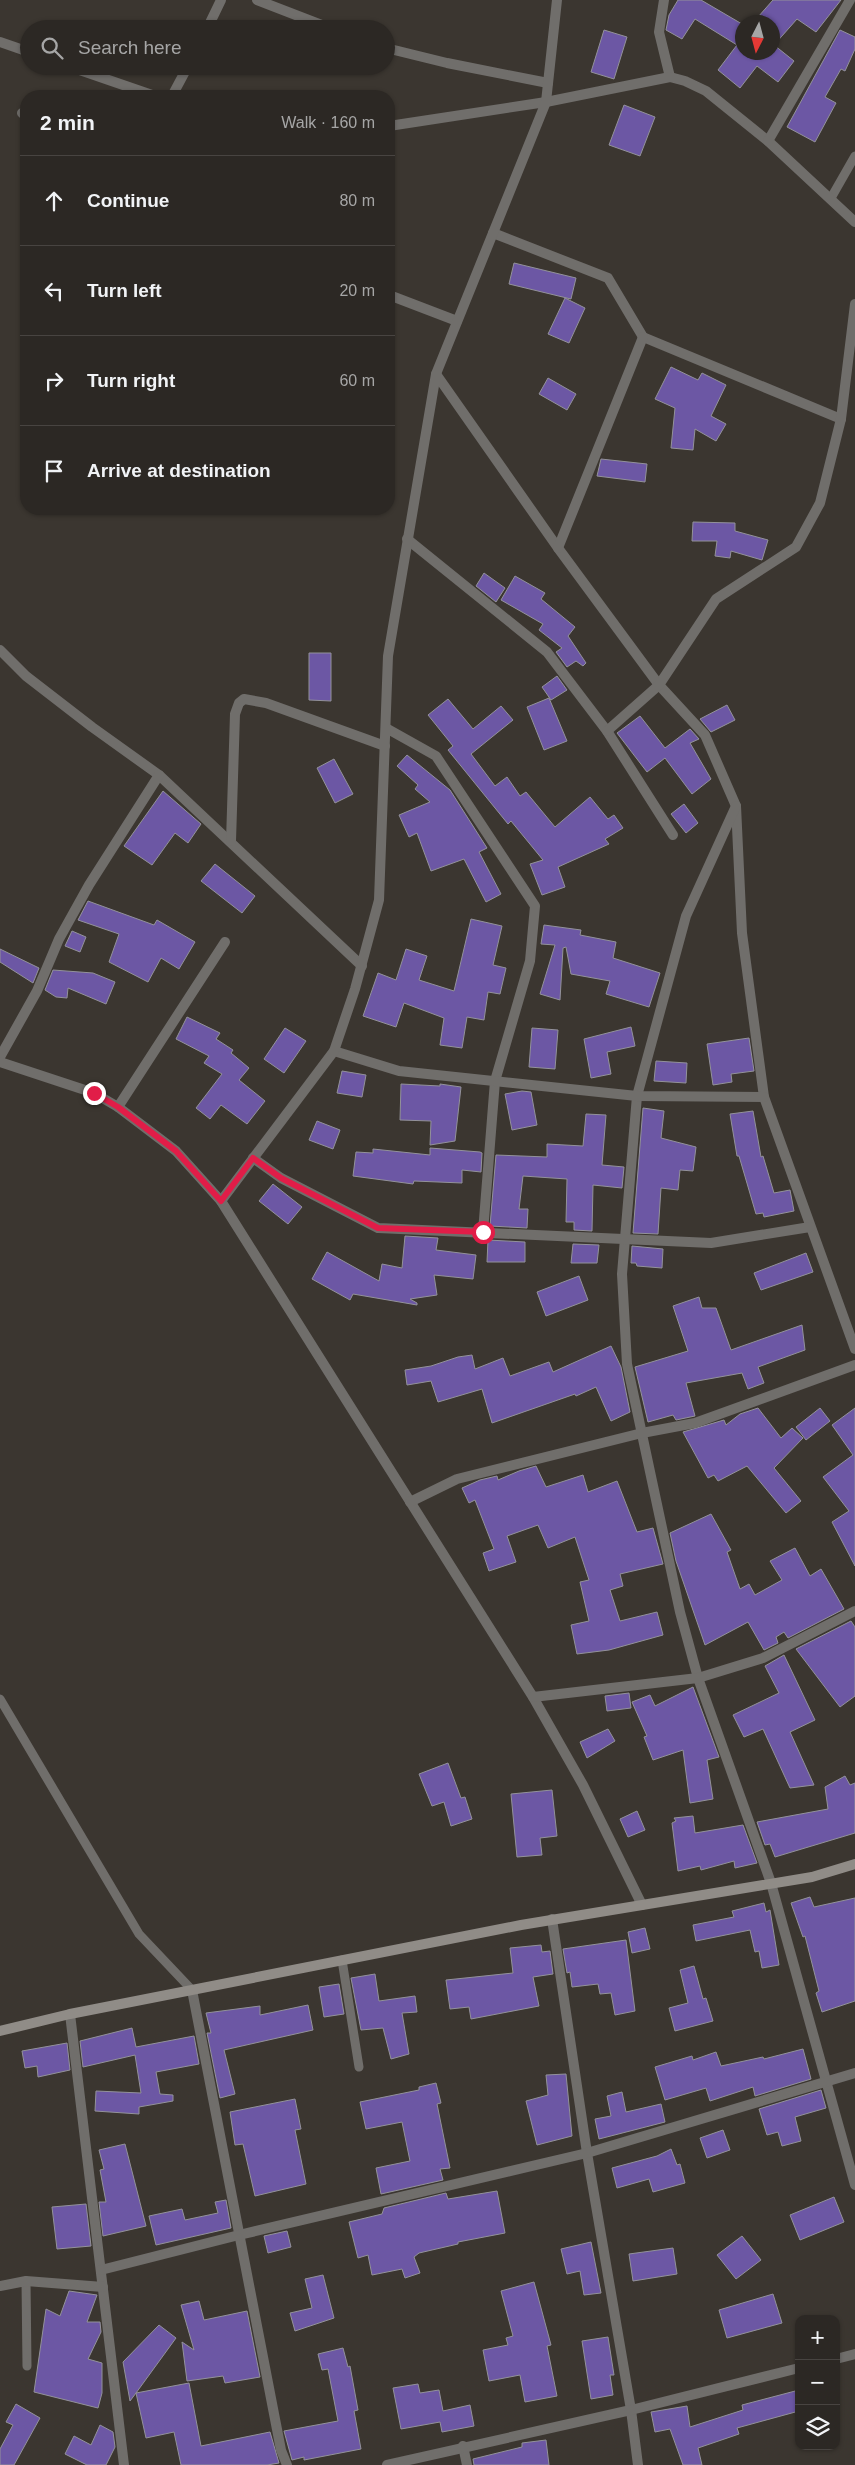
<!DOCTYPE html>
<html lang="en">
<head>
<meta charset="utf-8">
<style>
	:root { --surface:#2c2824; --page:#34302c; --text:#f1f3f6; --muted:#a6a6a6; --line:#484441 }
	body { margin:0; font-family:Arial,sans-serif; background:var(--page); color:var(--text) }
	.controls { position:absolute; right:15px; bottom:15px; display:grid; overflow:hidden; border-radius:10px; box-shadow:0 1px 4px #0004 }
	.controls button { width:45px; height:45px; display:grid; place-items:center; padding:0; border:0; border-bottom:1px solid var(--line); background:var(--surface); color:var(--text); font:25px sans-serif }
	.compass { position:absolute; left:735px; top:15px; width:45px; height:45px; border-radius:50%; background:var(--surface); box-shadow:0 1px 4px #0004; rotate:186deg }
	.stop { position:absolute; width:15px; height:15px; margin:-11px; border:4px solid #e11d48; border-radius:50%; background:#fff }
	.stop.end { background:#e11d48; border-color:#fff; box-shadow:0 1px 5px #0008 }
	.list { margin:0; padding:0; list-style:none }
	h2 { display:flex; justify-content:space-between; align-items:center; height:65px; margin:0; padding:0 20px; font-size:21px }
	h2 small { font-size:16px; font-weight:400; color:var(--muted) }
	.list li { display:grid; grid-template-columns:32px 1fr auto; gap:15px; align-items:center; box-sizing:border-box; height:90px; padding:0 20px; border-top:1px solid var(--line) }
	.list b { display:block; font-size:19px; white-space:nowrap }
	.list em { font-size:16px; font-style:normal; color:var(--muted) }
	.icon { flex:none; width:28px; height:28px; fill:none; stroke:currentColor; stroke-width:2; stroke-linecap:round; stroke-linejoin:round }
	.map { position:relative; flex:none; width:855px; height:2465px; overflow:hidden }
	.search { position:absolute; background:var(--surface); box-shadow:0 1px 4px #0004; left:20px; top:20px; width:375px; height:55px; display:flex; align-items:center; gap:12px; box-sizing:border-box; padding:0 18px; border-radius:28px; color:var(--muted); font-size:19px }
	.panel { position:absolute; background:var(--surface); box-shadow:0 1px 4px #0004; left:20px; top:90px; width:375px; height:425px; border-radius:20px }
	.map>svg:first-child { display:block }
	.building { fill:#6c57a4; stroke:#93929a }
	.lines { fill:none; stroke-linecap:round; stroke-linejoin:round }
	.service { stroke:#706e6b; stroke-width:9 }
	.minor { stroke:#706e6b; stroke-width:10 }
	.secondary { stroke:#908c87; stroke-width:10 }
	.route { stroke:#e11d48; stroke-width:6 }
</style>
</head>
<body>
<div class="map">
<svg width="855" height="2465" viewBox="0 0 855 2465">
	<rect width="100%" height="100%" fill="#3b3630"/>
	<g class="building">
		<path d="M678,0H701L742,24V52H772V22H764L758,17L773,0H841L816,32L797,19L774,45L794,61L778,82L757,66L740,88L718,70L737,45L695,19L682,39L666,30L669,15Z"/>
		<path d="M604,30L627,37L614,79L591,72Z"/>
		<path d="M840,30L855,37V49L845,71L841,69L825,97L836,103L815,142L787,127Z"/>
		<path d="M624,105L655,117L640,156L609,145Z"/>
		<path d="M514,263L576,278L571,299L509,284Z"/>
		<path d="M565,298L585,308L569,343L548,334Z"/>
		<path d="M671,367L698,380L702,373L726,385L711,416L726,424L716,441L695,429L693,450L671,448L675,408L655,399Z"/>
		<path d="M548,378L576,394L567,410L539,394Z"/>
		<path d="M601,459L647,464L645,482L597,476Z"/>
		<path d="M693,522L735,523V531L768,540L762,560L731,551L730,558L715,556L717,541H692Z"/>
		<path d="M484,573L505,588L496,602L476,586Z"/>
		<path d="M515,576L545,593L541,599L575,627L568,636L586,663L583,666L576,661L567,667L556,652L562,648L539,630L543,624L501,600Z"/>
		<path d="M309,653H331V701L309,700Z"/>
		<path d="M557,676L567,690L551,700L542,687Z"/>
		<path d="M549,698L567,741L544,750L527,707Z"/>
		<path d="M448,699L473,729L501,706L513,720L471,754L495,786L507,777L520,796L526,792L555,827L590,797L608,819L614,815L623,828L605,839L609,844L558,867L565,887L542,895L530,864L543,860L511,821L508,824L448,750L453,746L428,715Z"/>
		<path d="M727,705L735,720L711,732L700,719Z"/>
		<path d="M640,716L665,748L690,729L699,739L690,743L711,779L692,794L665,758L647,772L617,733Z"/>
		<path d="M407,755L450,790L487,848L479,852L501,894L486,902L464,859L431,871L417,833L409,837L399,815L430,802L415,789L418,785L397,766Z"/>
		<path d="M334,759L353,794L335,803L317,768Z"/>
		<path d="M163,791L201,824L188,843L175,833L152,865L124,846Z"/>
		<path d="M684,804L698,823L686,833L671,814Z"/>
		<path d="M215,864L255,896L242,913L201,881Z"/>
		<path d="M88,901L154,925L157,920L195,942L179,969L161,958L148,982L109,962L119,934L78,920Z"/>
		<path d="M471,919L502,926L493,965L506,968L500,994L488,992L484,1020L467,1017L462,1048L440,1045L444,1018L404,1003L396,1027L363,1016L378,973L396,980L406,949L427,956L419,980L454,991Z"/>
		<path d="M544,925L581,930L580,935L616,942L613,958L660,973L649,1007L606,994L610,981L571,974L566,947L563,948L560,1000L540,994L555,945L541,944Z"/>
		<path d="M72,931L86,937L80,952L65,946Z"/>
		<path d="M0,949L39,968L33,983L0,962Z"/>
		<path d="M53,970L93,973L115,982L106,1004L68,988L67,998L56,997L45,990Z"/>
		<path d="M187,1017L220,1033L216,1039L233,1050L231,1053L249,1068L239,1080L265,1101L247,1124L221,1105L210,1119L196,1108L222,1074L204,1063L209,1056L176,1039Z"/>
		<path d="M631,1027L635,1046L607,1052L611,1074L591,1078L584,1039Z"/>
		<path d="M285,1028L306,1041L284,1073L264,1059Z"/>
		<path d="M532,1028L558,1030L555,1069L529,1067Z"/>
		<path d="M749,1038L754,1071L731,1074L732,1082L713,1085L707,1044Z"/>
		<path d="M656,1061L687,1063L686,1083L654,1081Z"/>
		<path d="M342,1071L366,1075L362,1097L337,1093Z"/>
		<path d="M401,1084L440,1086V1084L461,1087L455,1141L430,1145L431,1121L400,1120Z"/>
		<path d="M522,1091L531,1092L537,1125L512,1130L505,1094Z"/>
		<path d="M643,1108L664,1111L661,1138L696,1147L693,1171L680,1170L678,1190L661,1188L658,1234L633,1233Z"/>
		<path d="M753,1111L761,1157L763,1156L774,1193L790,1190L794,1211L764,1217L763,1213L756,1214L739,1156H737L730,1114Z"/>
		<path d="M586,1114L606,1115L602,1165L624,1167L622,1188L593,1185L592,1231L574,1230V1222H566L567,1179L523,1176L519,1209H528L527,1228L490,1226L496,1155L547,1157V1144L583,1146Z"/>
		<path d="M317,1121L340,1130L333,1149L309,1140Z"/>
		<path d="M430,1148L480,1152L482,1153L481,1172L462,1170V1183L414,1181L413,1184L353,1176L356,1152L373,1153V1149L430,1155Z"/>
		<path d="M273,1184L302,1207L288,1224L259,1201Z"/>
		<path d="M405,1236L438,1238L436,1250L476,1255L473,1279L434,1275L437,1295L410,1299L417,1303V1305L353,1294L350,1300L312,1279L327,1252L379,1281L382,1264L402,1268Z"/>
		<path d="M488,1240L525,1242V1262H487Z"/>
		<path d="M573,1244L599,1245L597,1263H571Z"/>
		<path d="M632,1246L663,1249L662,1268L637,1266L636,1263H631Z"/>
		<path d="M806,1253L813,1272L761,1290L754,1273Z"/>
		<path d="M579,1276L588,1300L546,1316L537,1292Z"/>
		<path d="M699,1297L702,1308H716L731,1350L802,1325L805,1350L758,1367L764,1383L748,1389L742,1373L686,1383L695,1416L676,1420L673,1415L648,1422L635,1367L688,1351L673,1306Z"/>
		<path d="M611,1346L621,1367L630,1412L611,1421L596,1387L576,1396L575,1394L492,1423L482,1389L438,1402L431,1381L407,1385L405,1370L431,1366L458,1357L472,1355L475,1369L503,1358L510,1376L549,1362L553,1372Z"/>
		<path d="M758,1408L781,1438L792,1428L803,1438L774,1468L801,1501L786,1513L747,1466L718,1481L714,1475L708,1478L683,1432L724,1420L726,1425L740,1414Z"/>
		<path d="M820,1408L830,1421L806,1440L796,1427Z"/>
		<path d="M855,1408V1566L832,1522L849,1511L823,1477L853,1455L832,1425Z"/>
		<path d="M536,1466L546,1487L583,1475L588,1492L617,1481L637,1532L653,1528L663,1564L620,1574L623,1586L610,1590L620,1621L657,1612L663,1635L609,1650L577,1654L571,1625L589,1621L580,1582L589,1580L575,1537L548,1548L538,1525L507,1536L516,1562L489,1571L483,1553L494,1549L475,1500L469,1503L462,1488L480,1480L497,1476L498,1480L519,1471Z"/>
		<path d="M711,1514L731,1550L727,1552L740,1589L749,1584L755,1595L782,1580L770,1561L795,1548L810,1576L821,1569L844,1609L788,1638L784,1632L776,1637L778,1643L764,1650L748,1622L705,1645L676,1561L670,1533Z"/>
		<path d="M851,1621L855,1627V1696L840,1707L796,1649Z"/>
		<path d="M784,1655L815,1720L790,1732L814,1785L790,1788L763,1729L744,1737L733,1715L779,1693L765,1666Z"/>
		<path d="M693,1687L719,1757L707,1760L713,1799L690,1803L683,1750L653,1760L644,1737L647,1736L632,1702L650,1695L655,1706Z"/>
		<path d="M629,1693L631,1708L607,1711L605,1696Z"/>
		<path d="M608,1729L615,1741L587,1758L580,1742Z"/>
		<path d="M448,1763L461,1798L465,1797L472,1819L451,1826L444,1802L432,1806L419,1774Z"/>
		<path d="M845,1776L850,1785L855,1783V1833L775,1857L770,1844L765,1845L757,1822L828,1809L825,1787Z"/>
		<path d="M552,1790L557,1836L540,1838L542,1855L517,1857L511,1794Z"/>
		<path d="M637,1811L645,1830L628,1837L620,1819Z"/>
		<path d="M693,1816L695,1833L743,1825L757,1863L735,1868L734,1861L701,1870L700,1866L678,1871L672,1823L676,1821L674,1818Z"/>
		<path d="M810,1897L814,1907L855,1898V2001L822,2012L816,1993L819,1991L805,1936L803,1937L791,1903Z"/>
		<path d="M764,1903L766,1912L770,1910L779,1965L762,1968L759,1951L755,1952L750,1930L696,1941L693,1925L734,1917L732,1911Z"/>
		<path d="M645,1928L650,1949L632,1953L628,1932Z"/>
		<path d="M626,1940L635,2011L615,2015L611,1993L600,1994L598,1984L572,1987L570,1972L567,1973L563,1949Z"/>
		<path d="M541,1945L542,1952L550,1951L553,1974L533,1977L539,2006L471,2019L469,2007L450,2009L446,1980L513,1973L510,1948Z"/>
		<path d="M694,1966L703,1999L706,1998L713,2021L675,2031L669,2008L688,2003L680,1970Z"/>
		<path d="M375,1974L379,2001L415,1996L417,2012L402,2013L409,2054L391,2059L383,2028L361,2030L351,1978Z"/>
		<path d="M339,1984L344,2014L324,2017L319,1987Z"/>
		<path d="M308,2005L313,2030L224,2050L235,2094L220,2098L207,2033H211L206,2013L260,2006V2015Z"/>
		<path d="M132,2028L136,2047L194,2036L199,2064L156,2072L160,2094L173,2095V2101L139,2107V2114L95,2111L96,2091L141,2093L135,2055L83,2067L80,2041Z"/>
		<path d="M67,2043L70,2070L38,2077L37,2066L25,2068L22,2051Z"/>
		<path d="M803,2049L811,2079L755,2096L753,2087L710,2101L706,2088L665,2100L655,2067L692,2056L693,2060L716,2052L721,2066L763,2057L764,2059Z"/>
		<path d="M566,2074L572,2136L537,2145L526,2101L548,2095L546,2075Z"/>
		<path d="M436,2083L441,2103L437,2104L450,2168L440,2169L443,2180L381,2194L376,2168L410,2161L402,2122L366,2129L360,2102L419,2090V2087Z"/>
		<path d="M821,2090L826,2108L795,2117L801,2141L782,2146L778,2132L767,2135L759,2109Z"/>
		<path d="M622,2092L626,2112L661,2104L665,2122L599,2139L595,2119L611,2116L607,2096Z"/>
		<path d="M295,2099L301,2129L295,2130L306,2184L255,2196L243,2144L235,2145L230,2112Z"/>
		<path d="M723,2130L730,2150L707,2158L700,2138Z"/>
		<path d="M125,2144L146,2226L103,2236L99,2202H106L100,2170L104,2169L99,2150Z"/>
		<path d="M671,2149L677,2165L680,2164L685,2183L653,2192L649,2179L617,2188L612,2168L657,2156Z"/>
		<path d="M497,2191L505,2233L458,2242V2244L419,2253L414,2257L420,2273L405,2278L402,2269L372,2275L368,2255L358,2258L349,2222L382,2214L384,2208L446,2193L448,2199Z"/>
		<path d="M834,2197L844,2222L800,2240L790,2215Z"/>
		<path d="M226,2200L231,2228L156,2245L149,2216L182,2209L185,2220L218,2213L215,2202Z"/>
		<path d="M86,2204L91,2246L57,2249L52,2207Z"/>
		<path d="M287,2231L291,2247L268,2253L264,2236Z"/>
		<path d="M742,2236L761,2260L736,2279L717,2255Z"/>
		<path d="M591,2242L601,2293L584,2295L580,2271L567,2274L561,2249Z"/>
		<path d="M673,2248L677,2274L633,2281L629,2254Z"/>
		<path d="M323,2275L334,2318L295,2331L290,2313L312,2308L305,2279Z"/>
		<path d="M534,2282L551,2345L547,2346L557,2396L525,2402L520,2375L489,2381L483,2350L508,2345L506,2338L513,2336L501,2291Z"/>
		<path d="M69,2291L97,2295L87,2322H100L101,2332L88,2359L102,2363V2393L98,2408L34,2392L46,2309L60,2316Z"/>
		<path d="M773,2294L782,2323L727,2338L719,2310Z"/>
		<path d="M199,2301L204,2320L247,2311L260,2377L225,2383L223,2376L187,2381L182,2342L194,2350L181,2305Z"/>
		<path d="M159,2325L176,2338L136,2393L189,2383L201,2446L270,2432L279,2463L267,2465H181L174,2432L146,2438L136,2393L130,2401L123,2362Z"/>
		<path d="M608,2337L614,2375H610L613,2395L591,2399L582,2341Z"/>
		<path d="M343,2348L348,2367L350,2366L358,2410L354,2411L361,2449L304,2460V2457L292,2460L284,2431L338,2421L328,2369L322,2370L318,2354Z"/>
		<path d="M418,2384L420,2393L439,2390L443,2411L470,2405L474,2426L442,2432L440,2422L401,2429L393,2388Z"/>
		<path d="M799,2390V2411L737,2428L739,2434L698,2448L702,2465H683L670,2429L655,2432L651,2412L687,2406L690,2427L743,2410L742,2405Z"/>
		<path d="M16,2404L40,2418L14,2465H0V2449L13,2425L6,2422Z"/>
		<path d="M100,2425L113,2432L115,2447L106,2465H87L65,2454L74,2436L91,2445Z"/>
		<path d="M546,2440L549,2465H474L473,2459L522,2447V2443Z"/>
	</g>
	<g class="lines">
		<g class="service">
			<path d="M831,198L855,156"/>
			<path d="M0,1699L139,1934L192,1990"/>
			<path d="M342,1960L359,2067"/>
			<path d="M26,2281L27,2366"/>
		</g>
		<g class="minor">
			<path d="M257,0L332,29"/>
			<path d="M664,0L659,32L670,77"/>
			<path d="M207,29L221,0"/>
			<path d="M0,42L29,52"/>
			<path d="M386,48L447,63L548,83"/>
			<path d="M68,66L155,96"/>
			<path d="M172,96L188,66"/>
			<path d="M22,113L26,116"/>
			<path d="M389,126L546,102L670,77L685,81L706,91L768,141L855,222"/>
			<path d="M768,141L850,0"/>
			<path d="M493,233L608,278L643,337L841,419"/>
			<path d="M389,295L457,321"/>
			<path d="M436,374L558,548L659,685L705,735L736,806L742,933L764,1097L855,1349"/>
			<path d="M407,539L547,652L607,731L673,835"/>
			<path d="M558,548L643,337"/>
			<path d="M0,650L26,676L92,727L159,775L362,966"/>
			<path d="M386,728L436,756L535,906L530,961L495,1081L483,1232"/>
			<path d="M607,731L659,685L716,599L796,547L820,503L841,419L855,304"/>
			<path d="M736,806L686,916L637,1096L622,1274L627,1364L680,1612L698,1678L771,1883L855,2185"/>
			<path d="M231,841L235,714L239,703L244,699L266,703L385,746"/>
			<path d="M334,1051L399,1071L637,1096L764,1097"/>
			<path d="M0,1057L37,991L59,939L89,885L159,775"/>
			<path d="M0,1062L94,1093L118,1107L176,1151L221,1201L533,1697L583,1785L642,1905"/>
			<path d="M118,1107L225,942"/>
			<path d="M253,1158L281,1178L378,1228L711,1243L810,1227"/>
			<path d="M221,1201L334,1051L355,989L379,900L388,656L436,374L546,102L557,0"/>
			<path d="M410,1502L457,1479L642,1433L695,1423L855,1365"/>
			<path d="M533,1697L698,1678L763,1658L855,1611"/>
			<path d="M552,1919L587,2153L631,2410L638,2465"/>
			<path d="M192,1990L281,2450L287,2465"/>
			<path d="M70,2014L124,2465"/>
			<path d="M101,2270L239,2235L587,2153L855,2073"/>
			<path d="M0,2286L26,2281L103,2287"/>
			<path d="M836,2359L855,2354"/>
			<path d="M463,2446L467,2465"/>
			<path d="M387,2465L631,2410L799,2368"/>
		</g>
		<path class="secondary" d="M0,2031L70,2014L521,1925L812,1877L855,1864"/>
	</g>
	<g class="lines">
		<path class="route" d="M94,1093L118,1107L176,1151L221,1201L253,1158L281,1178L378,1228L483,1232"/>
	</g>
</svg>
<div class="controls">
<button>+</button>
<button>−</button>
<button><svg class="icon" aria-label="layers" viewBox="0 0 24 24"><path d="M12 4l9 5-9 5-9-5zM3 14l9 5 9-5"/></svg></button>
</div>
<svg class="compass" viewBox="-18 -18 36 36"><path d="M0-13l5 13h-10z" fill="#e53935"/><path d="M0 13l5-13h-10z" fill="#a6a6a6"/></svg>
<div class="stop" style="left:483px;top:1232px"></div>
<div class="stop end" style="left:94px;top:1093px"></div>
<div class="search"><svg class="icon" aria-label="search" viewBox="0 0 24 24"><circle cx="10" cy="10" r="6"/><path d="M15 15l6 6"/></svg>Search here</div>
<section class="panel">
<h2>2 min<small>Walk · 160 m</small></h2>
<ul class="list">
<li><svg class="icon" aria-label="ahead" viewBox="0 0 24 24"><path d="M12 20V5M6 11l6-6 6 6"/></svg><div><b>Continue</b></div><em>80 m</em></li>
<li><svg class="icon" aria-label="left" viewBox="0 0 24 24"><path d="M17 20v-9H6M10 6l-5 5 5 5"/></svg><div><b>Turn left</b></div><em>20 m</em></li>
<li><svg class="icon" aria-label="right" viewBox="0 0 24 24"><path d="M7 20v-9h11M14 6l5 5-5 5"/></svg><div><b>Turn right</b></div><em>60 m</em></li>
<li><svg class="icon" aria-label="arrive" viewBox="0 0 24 24"><path d="M6 21V4h12l-3 4 3 4H6"/></svg><div><b>Arrive at destination</b></div></li>
</ul>
</section>
</div>
</body>
</html>
